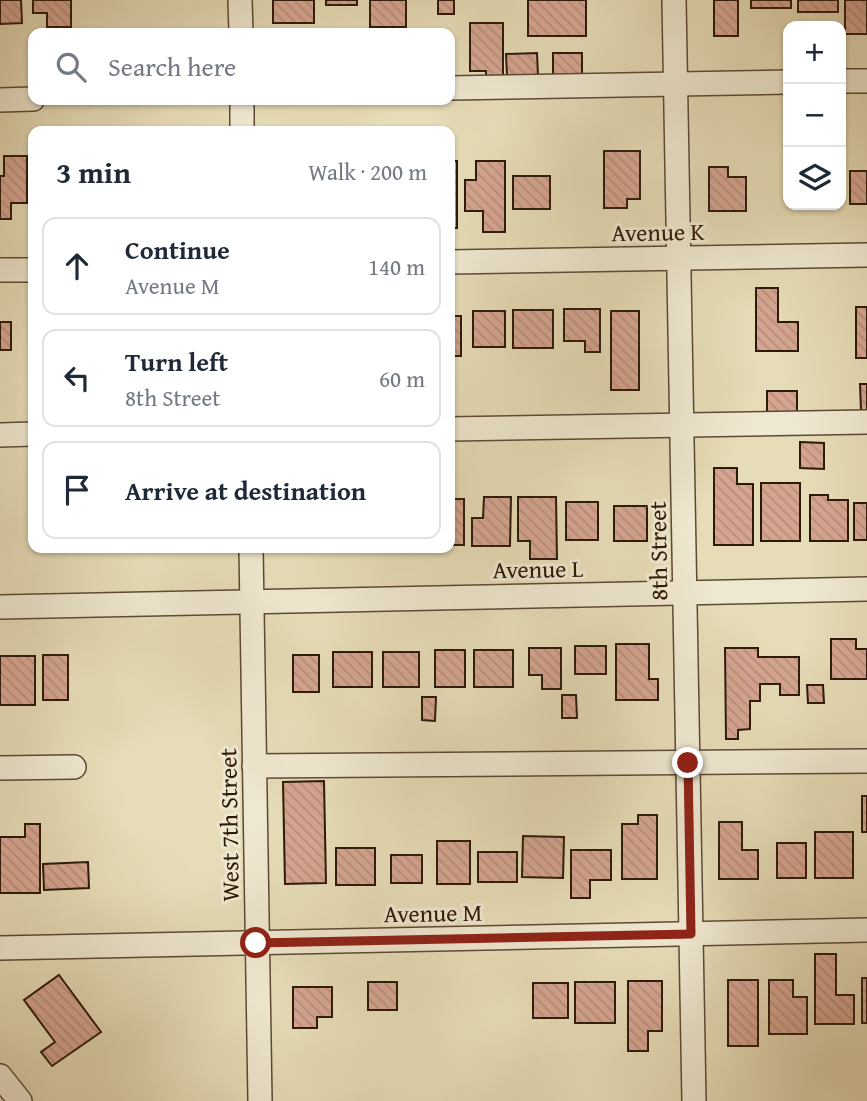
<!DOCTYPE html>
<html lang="en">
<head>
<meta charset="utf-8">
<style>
	:root { --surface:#fff; --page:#f2f2f3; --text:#1f2937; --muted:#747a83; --line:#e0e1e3 }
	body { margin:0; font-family:"Gentium Book Plus",serif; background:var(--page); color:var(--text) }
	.controls { position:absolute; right:21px; top:21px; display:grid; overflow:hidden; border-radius:14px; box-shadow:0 2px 5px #0004 }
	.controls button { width:63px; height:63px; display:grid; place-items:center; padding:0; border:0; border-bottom:2px solid var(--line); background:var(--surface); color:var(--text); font:35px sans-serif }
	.stop { position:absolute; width:21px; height:21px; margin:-16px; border:5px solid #8f2418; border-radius:50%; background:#fff }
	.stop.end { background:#8f2418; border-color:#fff; box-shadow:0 2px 7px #0008 }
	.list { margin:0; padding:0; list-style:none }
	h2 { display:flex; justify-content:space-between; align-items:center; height:91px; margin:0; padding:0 28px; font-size:30px }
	h2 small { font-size:23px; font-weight:400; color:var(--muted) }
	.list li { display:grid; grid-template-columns:46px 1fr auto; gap:21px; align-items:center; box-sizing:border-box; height:98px; margin:0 14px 14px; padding:0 14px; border:2px solid var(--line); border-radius:14px }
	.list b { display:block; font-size:26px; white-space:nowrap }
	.list p { margin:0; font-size:23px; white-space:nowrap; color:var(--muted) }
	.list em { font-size:23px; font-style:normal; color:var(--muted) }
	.icon { flex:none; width:38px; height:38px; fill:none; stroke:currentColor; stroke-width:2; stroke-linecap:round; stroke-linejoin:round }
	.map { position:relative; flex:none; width:867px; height:1101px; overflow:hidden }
	.search { position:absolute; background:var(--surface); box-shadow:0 2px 5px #0004; left:28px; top:28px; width:427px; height:77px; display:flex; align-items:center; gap:18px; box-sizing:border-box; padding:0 24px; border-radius:14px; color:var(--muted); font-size:26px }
	.panel { position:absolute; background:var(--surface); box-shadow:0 2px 5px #0004; left:28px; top:126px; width:427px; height:427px; border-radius:14px }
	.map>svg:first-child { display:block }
	.building { fill:url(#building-back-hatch); stroke:#2e1909; stroke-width:2 }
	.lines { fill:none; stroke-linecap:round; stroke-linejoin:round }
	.minor-casing { stroke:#5c4a34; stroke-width:26 }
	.minor { stroke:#efe8d0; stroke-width:23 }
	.route { stroke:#8f2418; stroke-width:9 }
	.labels { text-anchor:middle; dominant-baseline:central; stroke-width:6; stroke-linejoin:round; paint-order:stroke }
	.street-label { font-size:24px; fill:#2e1909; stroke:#efe8d0 }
</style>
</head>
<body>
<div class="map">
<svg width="867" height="1101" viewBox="0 0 867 1101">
	<defs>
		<pattern id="building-back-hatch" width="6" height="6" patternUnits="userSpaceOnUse" patternTransform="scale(1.75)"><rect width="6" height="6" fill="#d5a590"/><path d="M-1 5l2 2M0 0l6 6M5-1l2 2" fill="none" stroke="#b78d7b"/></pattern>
	</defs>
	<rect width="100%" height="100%" fill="#e6dcb7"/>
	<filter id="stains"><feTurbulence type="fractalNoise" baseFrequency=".00286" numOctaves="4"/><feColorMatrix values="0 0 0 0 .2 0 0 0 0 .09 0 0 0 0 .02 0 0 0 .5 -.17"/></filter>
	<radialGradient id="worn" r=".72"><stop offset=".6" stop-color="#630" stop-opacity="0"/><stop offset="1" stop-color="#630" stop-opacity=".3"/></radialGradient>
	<g class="building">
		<path d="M0,0H21L22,23L0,24Z"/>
		<path d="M33,0H71V27H47V13H33Z"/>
		<rect x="273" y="0" width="41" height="23"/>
		<rect x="326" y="0" width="31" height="5"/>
		<rect x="370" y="0" width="36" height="27"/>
		<rect x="438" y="0" width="16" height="14"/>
		<rect x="528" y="0" width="58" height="36"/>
		<rect x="714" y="0" width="24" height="36"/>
		<rect x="751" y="0" width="40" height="8"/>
		<rect x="798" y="0" width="40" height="12"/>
		<rect x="845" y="0" width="22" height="34"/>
		<path d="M470,23H503V83H486V71H470Z"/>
		<path d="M537,53L538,76H507L506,54Z"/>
		<rect x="553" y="53" width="29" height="23"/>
		<path d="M604,151H640V199H627V208H604Z"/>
		<path d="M4,156H27V203H11V219H0V176H4Z"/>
		<rect x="450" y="161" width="7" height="67"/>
		<path d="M476,161H505V232H483V211H465V180H476Z"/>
		<path d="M709,167H728V177H746V211H709Z"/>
		<rect x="850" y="171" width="17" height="33"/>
		<rect x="513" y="176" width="37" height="33"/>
		<path d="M756,288H778V322H798V351H756Z"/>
		<rect x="856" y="307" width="11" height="51"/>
		<path d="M564,309H600V352H585V341H564Z"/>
		<rect x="513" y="310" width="40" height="38"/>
		<rect x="473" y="311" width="32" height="36"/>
		<rect x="611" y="311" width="28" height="79"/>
		<rect x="450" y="316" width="11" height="40"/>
		<rect x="29" y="321" width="4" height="44"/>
		<rect x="0" y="322" width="11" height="28"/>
		<path d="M860,384H867V410H861Z"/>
		<rect x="767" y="391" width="30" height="23"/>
		<path d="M800,442L824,443V469L800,468Z"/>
		<path d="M714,468H737V484H753V545H714Z"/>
		<rect x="761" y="483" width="39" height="58"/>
		<path d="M810,495H828V500H848V541H810Z"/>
		<path d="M484,497H511L510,546H472V518H483Z"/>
		<path d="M518,497H556L557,559H530V541H518Z"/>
		<rect x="450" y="499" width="14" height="46"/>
		<rect x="566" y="502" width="32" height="38"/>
		<rect x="854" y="503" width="13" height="37"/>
		<rect x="614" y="506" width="33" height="35"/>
		<path d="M831,639H856V649H867V679H831Z"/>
		<path d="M616,644H649V679H658V700H616Z"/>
		<rect x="575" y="646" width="31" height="28"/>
		<path d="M529,648H561V689H542V675H529Z"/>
		<path d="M725,648H758V657H799V695H780V684H760V701H750V729L738,730V739H726Z"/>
		<rect x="435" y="650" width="30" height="37"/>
		<rect x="474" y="650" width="39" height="37"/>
		<rect x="333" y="652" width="39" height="35"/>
		<rect x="383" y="652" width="36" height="35"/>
		<rect x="43" y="655" width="25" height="45"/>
		<rect x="293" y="655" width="26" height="37"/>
		<rect x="0" y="656" width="35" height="49"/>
		<path d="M807,685H823L824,703H808Z"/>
		<path d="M562,695H576L577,718H562Z"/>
		<path d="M422,697H436L435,721L422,720Z"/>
		<path d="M324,781L326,883L285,884L283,782Z"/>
		<rect x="862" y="796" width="5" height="36"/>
		<path d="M638,815H657V879H622V824H638Z"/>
		<path d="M719,822H742V850H758V879H719Z"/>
		<path d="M25,824H40V893H0V837H25Z"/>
		<rect x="815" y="832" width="38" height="46"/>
		<path d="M523,836L564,837L563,878L522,877Z"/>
		<rect x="437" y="841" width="33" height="43"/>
		<rect x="777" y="843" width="29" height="35"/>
		<rect x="336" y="848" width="39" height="37"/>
		<path d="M571,850H611V880H590V898H571Z"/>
		<rect x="478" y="852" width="39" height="30"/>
		<rect x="391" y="855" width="31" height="28"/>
		<path d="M88,862L89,888L44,890L43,864Z"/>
		<path d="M815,954H836V995H854V1024H815Z"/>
		<path d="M59,975L101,1032L52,1066L41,1052L55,1042L24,1000Z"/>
		<rect x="862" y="978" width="5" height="45"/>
		<rect x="728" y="980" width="30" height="66"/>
		<path d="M769,980H793V997H807V1034H769Z"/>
		<path d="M628,981H662V1031H648V1051H628Z"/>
		<rect x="368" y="982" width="29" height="28"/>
		<rect x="575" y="982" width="40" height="41"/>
		<rect x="533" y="983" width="35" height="35"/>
		<path d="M293,987H332V1017H317V1028H293Z"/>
	</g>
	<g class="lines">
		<defs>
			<g id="minor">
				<path d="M240,0L241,33"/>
				<path d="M674,0L694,1101"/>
				<path d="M841,81H867"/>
				<path d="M450,88L788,82"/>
				<path d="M0,100L33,99"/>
				<path d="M242,100V131"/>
				<path d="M450,262L867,255"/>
				<path d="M0,270H33"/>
				<path d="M450,429L867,422"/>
				<path d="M0,435L33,434"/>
				<path d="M251,548L260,1101"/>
				<path d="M0,607L867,589"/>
				<path d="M254,766L867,761"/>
				<path d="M0,768L74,767"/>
				<path d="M0,948L867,930"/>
				<path d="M0,1076L20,1101"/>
			</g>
		</defs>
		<use href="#minor" class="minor-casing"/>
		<use href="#minor" class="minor"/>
	</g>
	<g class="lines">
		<path class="route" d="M256,943L691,934L688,763"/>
	</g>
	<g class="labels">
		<g class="street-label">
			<text transform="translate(658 232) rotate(-1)">Avenue K</text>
			<text transform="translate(658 551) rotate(-91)">8th Street</text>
			<text transform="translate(538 569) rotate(-1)">Avenue L</text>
			<text transform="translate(229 825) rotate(-91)">West 7th Street</text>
			<text transform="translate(433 913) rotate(-1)">Avenue M</text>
		</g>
	</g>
	<rect width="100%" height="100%" filter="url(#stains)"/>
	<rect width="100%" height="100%" fill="url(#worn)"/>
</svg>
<div class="controls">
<button>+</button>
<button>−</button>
<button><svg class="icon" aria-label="layers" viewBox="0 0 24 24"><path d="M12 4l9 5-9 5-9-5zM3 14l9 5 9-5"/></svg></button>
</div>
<div class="stop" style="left:256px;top:943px"></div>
<div class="stop end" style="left:688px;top:763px"></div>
<div class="search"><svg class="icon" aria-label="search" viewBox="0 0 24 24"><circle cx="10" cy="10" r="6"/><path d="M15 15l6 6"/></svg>Search here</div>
<section class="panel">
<h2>3 min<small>Walk · 200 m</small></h2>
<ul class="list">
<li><svg class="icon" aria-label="ahead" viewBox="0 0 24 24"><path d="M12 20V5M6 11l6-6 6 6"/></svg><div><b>Continue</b><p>Avenue M</p></div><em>140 m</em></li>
<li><svg class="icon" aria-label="left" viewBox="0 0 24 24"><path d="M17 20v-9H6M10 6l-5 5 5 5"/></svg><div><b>Turn left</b><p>8th Street</p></div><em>60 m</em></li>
<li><svg class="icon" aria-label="arrive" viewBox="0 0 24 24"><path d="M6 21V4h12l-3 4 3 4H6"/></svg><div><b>Arrive at destination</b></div></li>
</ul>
</section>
</div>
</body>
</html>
